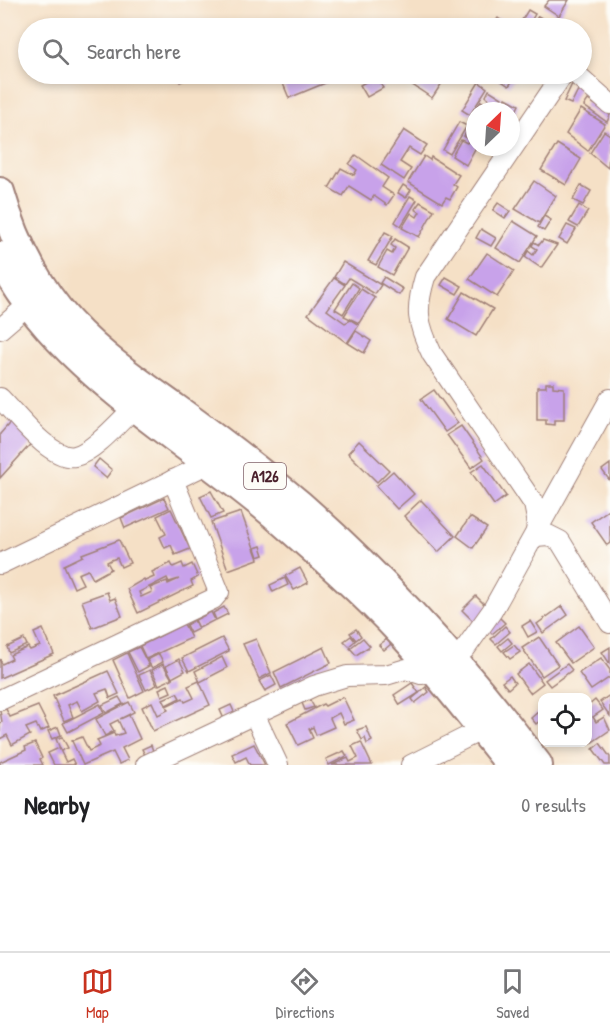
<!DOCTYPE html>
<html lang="en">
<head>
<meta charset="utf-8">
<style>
	:root { --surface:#fff; --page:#f6f6f6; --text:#202124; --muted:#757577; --line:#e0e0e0; --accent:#c8321e }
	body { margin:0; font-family:"Patrick Hand",sans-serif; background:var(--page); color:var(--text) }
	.controls { position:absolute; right:18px; bottom:18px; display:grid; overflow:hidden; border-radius:12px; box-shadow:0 3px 9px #0003 }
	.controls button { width:54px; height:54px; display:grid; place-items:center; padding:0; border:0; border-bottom:2px solid var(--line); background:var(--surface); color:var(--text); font:30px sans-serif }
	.compass { position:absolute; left:466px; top:102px; width:54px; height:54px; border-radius:50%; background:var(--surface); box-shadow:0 3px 9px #0003; rotate:25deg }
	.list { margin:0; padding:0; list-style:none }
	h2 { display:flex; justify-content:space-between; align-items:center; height:78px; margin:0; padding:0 24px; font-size:26px }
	h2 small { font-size:20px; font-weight:400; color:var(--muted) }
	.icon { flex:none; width:33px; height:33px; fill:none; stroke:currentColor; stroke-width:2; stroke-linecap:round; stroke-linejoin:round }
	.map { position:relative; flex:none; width:610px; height:765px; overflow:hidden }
	.search { position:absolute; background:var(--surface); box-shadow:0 3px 9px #0003; left:18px; right:18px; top:18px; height:66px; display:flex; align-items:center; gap:15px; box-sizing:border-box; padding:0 21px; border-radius:33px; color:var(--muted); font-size:22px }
	.sheet { height:186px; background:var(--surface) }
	nav { display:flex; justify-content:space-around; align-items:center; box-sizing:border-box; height:84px; border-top:2px solid var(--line); background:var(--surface); font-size:16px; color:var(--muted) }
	nav a { display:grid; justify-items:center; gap:3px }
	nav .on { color:var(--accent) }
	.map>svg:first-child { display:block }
	.building { fill:#c8a2ea; fill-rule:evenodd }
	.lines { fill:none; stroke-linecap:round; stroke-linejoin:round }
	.minor-casing { stroke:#a08078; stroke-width:22 }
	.highway-casing { stroke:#a08078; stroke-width:32 }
	.minor { stroke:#fff; stroke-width:20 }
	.highway { stroke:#fff; stroke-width:28 }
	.labels { text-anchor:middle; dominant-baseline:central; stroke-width:4.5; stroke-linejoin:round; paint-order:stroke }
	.shield { fill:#fdfcf7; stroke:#806168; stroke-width:1.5 }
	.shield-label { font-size:16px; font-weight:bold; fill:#4a1f2b }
</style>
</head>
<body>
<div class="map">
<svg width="610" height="765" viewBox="0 0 610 765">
	<rect width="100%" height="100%" fill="#fdfcf7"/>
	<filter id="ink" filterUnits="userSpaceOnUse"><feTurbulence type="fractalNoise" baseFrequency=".0167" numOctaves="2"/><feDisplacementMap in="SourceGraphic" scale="12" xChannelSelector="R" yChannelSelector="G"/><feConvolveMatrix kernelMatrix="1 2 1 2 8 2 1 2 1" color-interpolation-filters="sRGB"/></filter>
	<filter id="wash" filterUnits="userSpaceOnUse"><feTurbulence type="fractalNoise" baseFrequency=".008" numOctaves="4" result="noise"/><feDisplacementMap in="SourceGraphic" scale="24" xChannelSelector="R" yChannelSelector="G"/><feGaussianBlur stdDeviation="1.35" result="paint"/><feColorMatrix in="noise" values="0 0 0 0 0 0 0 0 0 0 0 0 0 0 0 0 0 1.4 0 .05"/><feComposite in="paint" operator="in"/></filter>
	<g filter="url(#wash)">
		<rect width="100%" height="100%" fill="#f5e0c6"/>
		<g id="blocks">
			<g class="building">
				<path d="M549,0H569L559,16L544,6Z"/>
				<path d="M528,10L535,14L527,28H517Z"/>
				<path d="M538,16L550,23L547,28H537L538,26L534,23Z"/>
				<path d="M498,18L509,26L507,28H499L493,25Z"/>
				<path d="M176,74H198L180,82Z"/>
				<path d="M279,74H347L289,98Z"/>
				<path d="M405,74H448L432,98L402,78Z"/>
				<path d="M500,74H517L509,86L497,78Z"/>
				<path d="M376,76L383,88L367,97L360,85Z"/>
				<path d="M479,82L487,88L470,115L462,110Z"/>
				<path d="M573,82L580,86L571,104L564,101Z"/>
				<path d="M489,90L502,98L494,111H475L481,101L486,104L489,99L486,96Z"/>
				<path d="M506,98L519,105L511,121V111H499Z"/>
				<path d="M588,100L610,115L607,122L584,106Z"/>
				<path d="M581,109L605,124L588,151L566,134Z"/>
				<path d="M459,122L467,126L450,154L443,150Z"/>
				<path d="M469,128L475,132L476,147L466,165L452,156L461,140L467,143L469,140L464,136Z"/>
				<path d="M404,130L427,145L420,155L409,148L400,162L411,169L404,180L381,165Z"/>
				<path d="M604,131L610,135L608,168L590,153Z"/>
				<path d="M557,144L581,159L566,185L541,170Z"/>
				<path d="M356,155L388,178L382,187L394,195L387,205L374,196L371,200L349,186L343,196L329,188L341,168L354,175L357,170L349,164Z"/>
				<path d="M424,156L430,160L431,157L459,175L453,184L457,187L450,199L446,197L442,203L408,182Z"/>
				<path d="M534,181L556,196L539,223L515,209Z"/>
				<path d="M403,185L411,190L406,198L398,193Z"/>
				<path d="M581,185L591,191L583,205L573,200Z"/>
				<path d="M410,196L417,200L401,226L395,222Z"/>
				<path d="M420,202L434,210L419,237L402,228L411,213L417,217L420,212L415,209Z"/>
				<path d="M498,203L510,211L505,218L493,210Z"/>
				<path d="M579,205L588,211L578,227L569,222Z"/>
				<path d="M544,216L551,220L544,231L538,227Z"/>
				<path d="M513,221L537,236L520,263L496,248Z"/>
				<path d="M567,225L576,229L567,244L559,239Z"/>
				<path d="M481,229L496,238L491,246L476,238Z"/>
				<path d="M385,232L393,236L376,265L368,261Z"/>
				<path d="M395,239L408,247L392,275L378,267L387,251L392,254L395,248L391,245Z"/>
				<path d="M543,240L557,245L541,268L525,257L528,251L533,255L537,249L532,246L534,242L539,245Z"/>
				<path d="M487,253L514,271L497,297L469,279Z"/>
				<path d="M343,262L381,285L375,294L349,278L345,284L334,277Z"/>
				<path d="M384,277L403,289L399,295L380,283Z"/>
				<path d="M446,277L462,286L457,294L441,285Z"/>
				<path d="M334,278L345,285L327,310L345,323L351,320L359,325L347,343L308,314Z"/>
				<path d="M352,283L359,288L343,314L335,309Z"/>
				<path d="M361,289L375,298L359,323L344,316Z"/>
				<path d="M464,292L493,309L476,336L448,319Z"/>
				<path d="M356,331L371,341L364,353L348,343Z"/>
				<path d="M546,383H553V387L564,388V420H554V425L546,424V420H537V387H546Z"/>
				<path d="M434,390L458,423L445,432L421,399Z"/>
				<path d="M15,417L37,437L0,478V434Z"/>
				<path d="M461,426L484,459L471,468L447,435Z"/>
				<path d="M359,441L389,470L377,482L348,453Z"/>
				<path d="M99,459L112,470L106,478L93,467Z"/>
				<path d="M483,464L506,496L494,505L471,472Z"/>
				<path d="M610,464V481L602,470Z"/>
				<path d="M393,471L414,494L397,509L376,486Z"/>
				<path d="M211,491L223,513L211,518L200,496Z"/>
				<path d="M164,498L169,508L125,528L121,518Z"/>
				<path d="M421,500L455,536L438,552L404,516Z"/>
				<path d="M171,509L190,549L175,555L171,545L165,548L160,537L166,534L157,516Z"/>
				<path d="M610,509V543L607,545L591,522Z"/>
				<path d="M241,512L258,559L228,570L211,522Z"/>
				<path d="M470,517L487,528L473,548L457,536Z"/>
				<path d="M119,540L130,563L121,567L117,558L111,560L107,562L111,569L93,579L88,570L78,574L83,584L74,588L64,565L83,556L82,554Z"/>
				<path d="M261,546L264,555L258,557L255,548Z"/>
				<path d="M171,563L173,567L182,563L184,568L192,564L198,577L191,581L193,586L138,613L127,589L144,579L145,581L154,577L152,572ZM167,578L169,582L179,579L168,584L167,581L150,588L152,592L141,597L139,592Z"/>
				<path d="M300,568L308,583L294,590L285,576Z"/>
				<path d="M285,578L288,585L273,592L270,585Z"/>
				<path d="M107,592L110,600L115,598L122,616L92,628L82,601Z"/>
				<path d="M476,596L489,609L475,623L462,610Z"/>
				<path d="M562,606L568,615L543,633L537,624Z"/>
				<path d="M224,607L228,614L216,620L213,613Z"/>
				<path d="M211,612L215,620L199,628L195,620Z"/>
				<path d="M500,618L505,623L492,634L487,628Z"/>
				<path d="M194,620L198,629L190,633L186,625Z"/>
				<path d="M530,621L537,632L528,637L522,626Z"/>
				<path d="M184,624L191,638L146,659L140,646Z"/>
				<path d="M505,626L510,632L496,644L491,639Z"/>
				<path d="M579,626L594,647L571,663L556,643Z"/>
				<path d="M43,629L54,654L0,678V659L2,664L12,659L10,655L28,647L30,650L40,646L34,633Z"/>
				<path d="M356,629L361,636L356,640L350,633Z"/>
				<path d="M351,636L355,641L349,646L344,641Z"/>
				<path d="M539,637L558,665L542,676L522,648Z"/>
				<path d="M222,638L229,651L189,671L182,658Z"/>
				<path d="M363,638L370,646L356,655L350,648Z"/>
				<path d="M508,638L512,643L502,651L498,646Z"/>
				<path d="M24,639L27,645L9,653L7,647Z"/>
				<path d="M256,639L271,673L259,679L243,644Z"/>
				<path d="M387,639L391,644L384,650L379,645Z"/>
				<path d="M514,645L520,652L510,659L504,652Z"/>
				<path d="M139,647L149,666L138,672L128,652Z"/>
				<path d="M324,647L331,663L281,688L274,672Z"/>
				<path d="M610,647V664L602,652Z"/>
				<path d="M127,653L144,691L130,698L113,660Z"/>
				<path d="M159,654L163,662L152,668L147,660Z"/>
				<path d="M222,657L227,668L200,682L195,671Z"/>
				<path d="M601,658L610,670V677L591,690L579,673Z"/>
				<path d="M179,659L185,671L172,678L166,666Z"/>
				<path d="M163,664L172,679L159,685L152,670Z"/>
				<path d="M529,664L543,683L530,693L516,674Z"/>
				<path d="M567,664L572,670L550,686L545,680Z"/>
				<path d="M150,670L157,685L146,690L139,675Z"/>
				<path d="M108,671L119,694L110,698L107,689L96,693L100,701L82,711L77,701L68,705L73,717L64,721L53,696Z"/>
				<path d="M271,675L276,685L265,691L259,681Z"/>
				<path d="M510,676L515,683L508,689L502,682Z"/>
				<path d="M199,681L210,705L153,731L142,707L152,702L158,715L168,710L166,706L183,698L185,702L194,698L188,686Z"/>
				<path d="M412,683L419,693L400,705L394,695Z"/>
				<path d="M168,685L171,692L162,696L159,689Z"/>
				<path d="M426,687L429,692L415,703L412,699Z"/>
				<path d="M177,693L180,698L166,705L163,699Z"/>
				<path d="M610,695V716L600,702Z"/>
				<path d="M119,697L123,704L106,713L102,705Z"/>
				<path d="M343,697L354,720L344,724L339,713L330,718L334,727L316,735L313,727L309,729L313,738L298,745L287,723L323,704L325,706Z"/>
				<path d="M310,700L314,707L305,710L302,703Z"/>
				<path d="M595,700L603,710L593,717L596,722L604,717L610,730L591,743L588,739V706Z"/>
				<path d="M129,702L134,712L120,719L129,715L140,739L122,748L128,760L119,764L113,752L83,765L72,741L82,737L89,751L100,746L97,740L114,733L115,736L124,733L118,720L110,724L114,731L105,736L96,719Z"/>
				<path d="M100,704L104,713L68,732L63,723Z"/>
				<path d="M231,705L235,714L224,719L220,710Z"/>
				<path d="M38,706L49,728L40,732L36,724L26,728L30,735L12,745L7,735L0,739V723L2,722L0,711L6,709L10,717Z"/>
				<path d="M538,712L542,719L536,724L531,718Z"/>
				<path d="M58,727L61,735L52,739L48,731Z"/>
				<path d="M366,727L372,741L367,744L365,738L362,740L357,730Z"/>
				<path d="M62,737L68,748L61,751L56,739Z"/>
				<path d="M361,742L372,765H332L348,758L350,762L358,758L352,746Z"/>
				<path d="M35,743L42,758L40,759L43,765H0V762L26,750L25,747Z"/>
				<path d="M600,743L610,757V765H605L593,749Z"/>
				<path d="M254,744L265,765H250L246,757L236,762L232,754Z"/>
				<path d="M151,745L153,751L145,755L142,749Z"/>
				<path d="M59,748L66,762L72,759L75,765H54L48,753Z"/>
				<path d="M344,751L347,756L329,765L326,759Z"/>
			</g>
		</g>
	</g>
	<g filter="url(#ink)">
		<use href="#blocks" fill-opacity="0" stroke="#a08078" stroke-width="1.5"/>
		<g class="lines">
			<defs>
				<g id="minor">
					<path d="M576,74L610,104"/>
					<path d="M0,329L28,305"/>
					<path d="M0,398C16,414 51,461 75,456C94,452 121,420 136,406"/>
					<path d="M536,536L537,519L534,504L432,354C417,323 415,310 425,277L563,74"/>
					<path d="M536,536L548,535L560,541L610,623"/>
					<path d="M0,564L209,463"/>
					<path d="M0,700L213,599L219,592L173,480"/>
					<path d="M254,714L278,765"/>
					<path d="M146,765L314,686L347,676L386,675L406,669L421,674L436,672L465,649L492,611L610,399"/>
					<path d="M411,765L483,729"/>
				</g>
				<g id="highway">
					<path d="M0,192C12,234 31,275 58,309C91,350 133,378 175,408C218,439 260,471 300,505C389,584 467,670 538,765"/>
					<path d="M0,256C51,364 181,436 271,512C317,552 362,591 404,636C442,677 475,721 511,765"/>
				</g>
			</defs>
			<use href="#minor" class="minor-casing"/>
			<use href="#highway" class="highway-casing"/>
			<use href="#minor" class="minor"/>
			<use href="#highway" class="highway"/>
		</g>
	</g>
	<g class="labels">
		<rect class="shield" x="244" y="463" width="42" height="26" rx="4.5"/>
		<g class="shield-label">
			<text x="265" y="476">A126</text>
		</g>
	</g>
</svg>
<div class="controls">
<button><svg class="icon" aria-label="locate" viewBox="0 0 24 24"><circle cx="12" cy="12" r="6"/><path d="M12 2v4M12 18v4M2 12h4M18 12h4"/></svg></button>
</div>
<svg class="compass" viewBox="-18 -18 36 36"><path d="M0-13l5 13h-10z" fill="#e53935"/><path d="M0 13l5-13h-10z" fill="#757577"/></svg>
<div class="search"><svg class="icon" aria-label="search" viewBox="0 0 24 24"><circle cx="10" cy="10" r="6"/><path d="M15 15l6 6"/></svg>Search here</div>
</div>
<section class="sheet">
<h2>Nearby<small>0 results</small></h2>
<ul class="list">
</ul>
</section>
<nav>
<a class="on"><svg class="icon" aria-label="map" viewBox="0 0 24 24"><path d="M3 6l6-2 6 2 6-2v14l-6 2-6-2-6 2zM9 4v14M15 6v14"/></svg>Map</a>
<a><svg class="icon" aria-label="directions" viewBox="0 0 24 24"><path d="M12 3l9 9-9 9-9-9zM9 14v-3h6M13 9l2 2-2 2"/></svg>Directions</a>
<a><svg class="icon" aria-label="saved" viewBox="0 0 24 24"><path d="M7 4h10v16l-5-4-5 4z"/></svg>Saved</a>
</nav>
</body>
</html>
